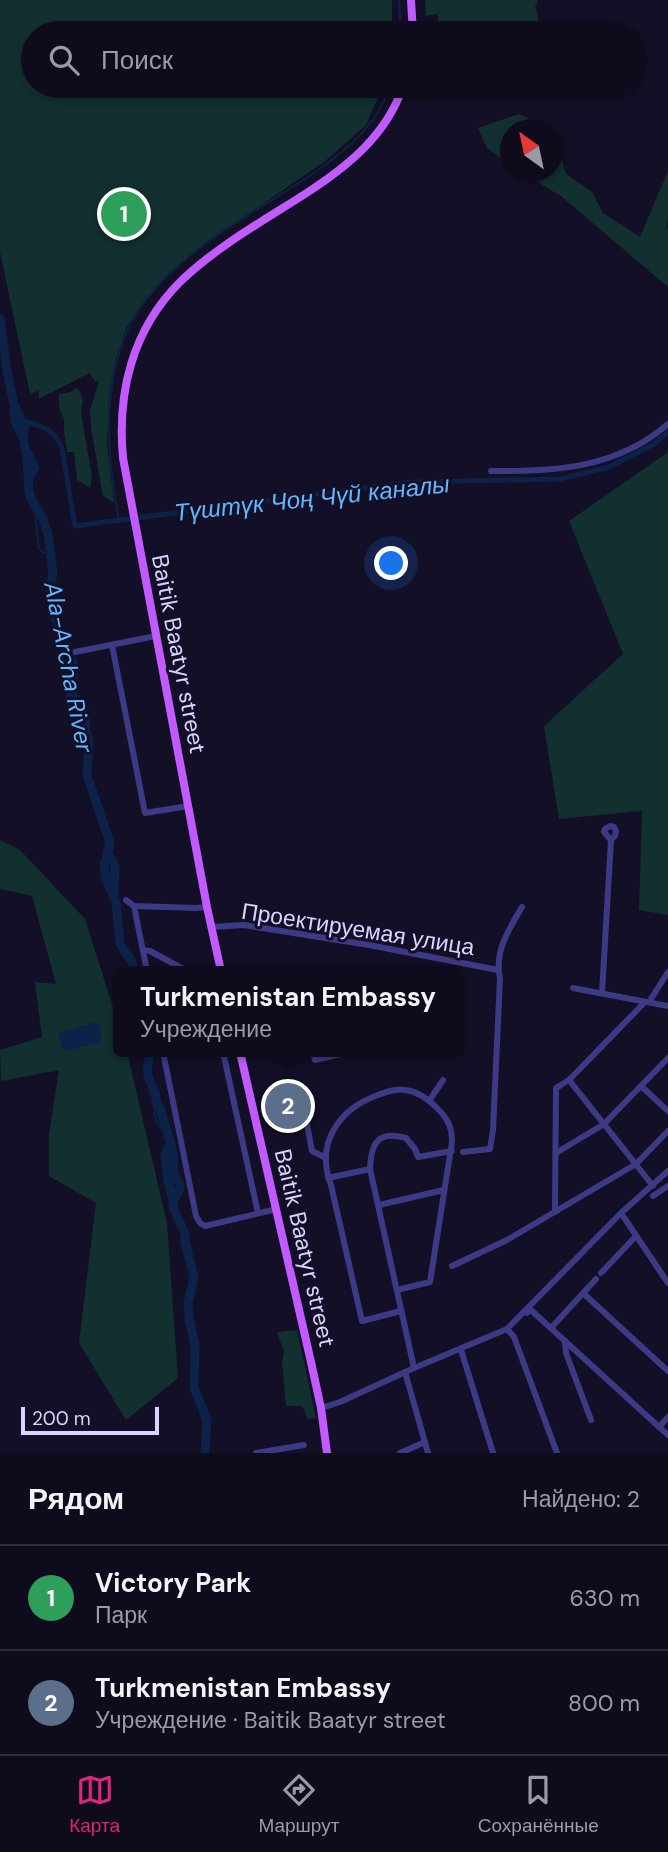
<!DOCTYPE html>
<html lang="ru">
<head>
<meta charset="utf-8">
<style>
	:root { --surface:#0e0b1c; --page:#1c1929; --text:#f1f3f6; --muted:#9b9ba3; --line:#2e2b3b; --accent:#db2777 }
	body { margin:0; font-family:"DM Sans",sans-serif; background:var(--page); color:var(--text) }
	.compass { position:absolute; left:500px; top:119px; width:63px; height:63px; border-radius:50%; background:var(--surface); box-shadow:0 4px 10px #0003; rotate:327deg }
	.scale { position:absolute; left:21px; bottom:18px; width:138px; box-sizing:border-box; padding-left:7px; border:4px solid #d9d4ff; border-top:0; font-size:19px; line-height:24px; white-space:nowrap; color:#d9d4ff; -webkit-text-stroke:5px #130f26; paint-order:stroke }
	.you { position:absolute; left:392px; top:564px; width:24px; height:24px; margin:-18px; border:5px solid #fff; border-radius:50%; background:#1a73e8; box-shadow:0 0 0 10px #1a73e833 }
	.badge { display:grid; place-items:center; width:46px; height:46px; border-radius:50%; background:var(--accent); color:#fff; font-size:23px; font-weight:700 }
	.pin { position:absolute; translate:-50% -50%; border:4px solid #fff; box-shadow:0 2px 7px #0006 }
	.popup { position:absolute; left:113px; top:966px; width:350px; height:91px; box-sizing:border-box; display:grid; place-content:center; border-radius:10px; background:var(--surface); filter:drop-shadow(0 2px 5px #0005); font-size:23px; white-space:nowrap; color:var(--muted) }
	.popup b { font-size:26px; color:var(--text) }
	.popup::after { content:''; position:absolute; left:50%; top:100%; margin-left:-14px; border:14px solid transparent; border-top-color:var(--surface) }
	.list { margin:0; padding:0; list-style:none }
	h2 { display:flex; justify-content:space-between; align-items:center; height:91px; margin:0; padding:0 28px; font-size:30px }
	h2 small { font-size:23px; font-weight:400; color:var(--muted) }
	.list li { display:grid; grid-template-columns:46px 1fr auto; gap:21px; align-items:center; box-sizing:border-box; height:105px; padding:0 28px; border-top:2px solid var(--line) }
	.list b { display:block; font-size:26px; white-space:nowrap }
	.list p { margin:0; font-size:23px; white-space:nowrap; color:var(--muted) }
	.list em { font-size:23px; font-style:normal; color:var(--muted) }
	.icon { flex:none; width:38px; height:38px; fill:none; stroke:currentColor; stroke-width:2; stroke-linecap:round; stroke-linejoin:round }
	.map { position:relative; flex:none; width:668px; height:1453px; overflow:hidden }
	.search { position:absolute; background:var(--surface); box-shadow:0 4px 10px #0003; left:21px; right:21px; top:21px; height:77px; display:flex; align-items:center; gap:18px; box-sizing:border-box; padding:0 24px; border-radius:38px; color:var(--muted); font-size:26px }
	.sheet { height:301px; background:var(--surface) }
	nav { display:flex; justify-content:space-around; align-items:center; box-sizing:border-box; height:98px; border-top:2px solid var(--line); background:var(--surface); font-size:19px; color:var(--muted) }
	nav a { display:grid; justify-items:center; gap:4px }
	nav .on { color:var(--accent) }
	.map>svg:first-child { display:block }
	.green { fill:#12302f }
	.water { fill:#0c2248 }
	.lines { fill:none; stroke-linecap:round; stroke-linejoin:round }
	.stream { stroke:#0c2248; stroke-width:2 }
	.canal { stroke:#0c2248; stroke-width:5 }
	.river { stroke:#0c2248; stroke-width:9 }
	.minor { stroke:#3d3a85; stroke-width:6 }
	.major { stroke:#c25bff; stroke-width:8 }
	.labels { text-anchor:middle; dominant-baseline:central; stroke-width:6; stroke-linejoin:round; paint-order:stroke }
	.street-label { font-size:23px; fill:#d9d4ff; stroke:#130f26 }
	.water-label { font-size:24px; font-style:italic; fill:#62b6ff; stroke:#130f26 }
</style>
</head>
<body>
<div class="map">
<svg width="668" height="1453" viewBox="0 0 668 1453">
	<rect width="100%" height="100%" fill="#130f26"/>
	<g class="green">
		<path d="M0,0H392V33H33V86H383L366,125L324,162L204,244L170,272L150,294L127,326L116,357L109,396L107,444L114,503L103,496L91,428L90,410L99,381H95L89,373L39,399V390L30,394L0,252Z"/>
		<path d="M425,0H538L535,8L538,14V22L553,33H438V14L426,16Z"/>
		<path d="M519,114L552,129L510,130V165L487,148L478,128Z"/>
		<path d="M553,132L566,174L592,192L603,213L640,237L668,171V221L666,227L668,229V287L561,196L520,172H552Z"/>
		<path d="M77,388L79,390L83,399L81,412L92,477L90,488L77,480L74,452H67L64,432V419L59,408V394L68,393Z"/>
		<path d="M668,452V915L639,910L642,811L559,819L544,726L623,654L569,521Z"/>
		<path d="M0,840L20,850L85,919L118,1023V1052H127L167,1223L178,1378L126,1420L79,1343L96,1203L49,1176V1134L59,1070L1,1081L0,1050L42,1037L35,982L56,984L32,896L0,889Z"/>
		<path d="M297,1330L316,1418L308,1419L302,1406H286L282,1362L284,1351L277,1332Z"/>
	</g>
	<path class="water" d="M97,1022L100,1027L101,1042L67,1051L63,1050L59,1036L60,1032Z"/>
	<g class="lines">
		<g class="stream">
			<path d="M399,0L401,33"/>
			<path d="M37,511L36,521L39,548L41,551L50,555"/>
			<path d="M119,520C107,458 101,386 129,327C140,304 160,282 179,265C213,234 263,206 302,181C339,156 376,130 390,86"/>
			<path d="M105,870L114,883"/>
			<path d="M148,1079L150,1093L156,1103C152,1114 156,1126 166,1132"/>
			<path d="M158,1099C165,1106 167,1116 164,1125"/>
		</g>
		<path class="canal" d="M22,420C40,426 54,429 62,448L75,526L410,482L560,479L609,467L654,444L668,432"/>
		<g class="river">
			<path d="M0,319L7,371L14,405L25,428L23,437L27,458L29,491L31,499L43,519L48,534L53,573L50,588L53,609L58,624L60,637L70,653L73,663L74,676L70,700L87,734L89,746L87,775L109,840L110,845L104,866L106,879L116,902L120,944L132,962L134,971"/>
			<path d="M14,410L15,422L23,437"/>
			<path d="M28,479L35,468L28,453"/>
			<path d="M72,692L84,711L86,725"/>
			<path d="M107,852L115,866L114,893"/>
			<path d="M151,1052C149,1060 146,1067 148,1075C150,1086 158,1091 156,1103L161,1112L169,1138L173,1152L174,1174L180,1185V1189L173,1201L174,1209L185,1234V1242L194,1277L188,1303L189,1317L195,1346L194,1388L207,1420L205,1453"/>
			<path d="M171,1146L166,1151L165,1155L168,1181L173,1201"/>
		</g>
		<g class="minor">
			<path d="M491,471C555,472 617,468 668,424"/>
			<path d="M112,645L145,813L188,806"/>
			<path d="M75,652L156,636"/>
			<path d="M126,900L134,906L196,908L207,907"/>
			<path d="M134,906L147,971"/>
			<path d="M212,927L244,925L369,945L498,970"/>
			<path d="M143,950L150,951L187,971"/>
			<path d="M573,988L668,1006"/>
			<path d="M602,993L611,840L615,836L616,831L614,827L610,826L605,829L604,832L611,840"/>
			<path d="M649,1002L668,972"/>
			<path d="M163,1052L196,1216L200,1223L205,1226L277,1209"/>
			<path d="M223,1052L258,1213"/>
			<path d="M313,1052L315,1060L349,1052"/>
			<path d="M569,1080L653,1186"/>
			<path d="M641,1086L668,1111"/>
			<path d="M429,1101L443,1080"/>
			<path d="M304,1109L312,1151L326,1158"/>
			<path d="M463,1152L490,1149L493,1130L500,978C494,952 509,929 522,907"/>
			<path d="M556,1153L604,1124L668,1058"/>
			<path d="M328,1178L370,1169"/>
			<path d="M653,1196L668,1186"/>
			<path d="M379,1205L444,1190"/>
			<path d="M557,1211L555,1208L556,1088L569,1080L645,1002"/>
			<path d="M621,1213L668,1283"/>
			<path d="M452,1266L507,1240L636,1164L668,1131"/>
			<path d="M601,1273L636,1236"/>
			<path d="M397,1290L430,1282L452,1142C452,1127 448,1119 437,1108C429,1100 417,1091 405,1090C396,1088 387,1092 378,1095C339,1109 315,1143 331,1185L362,1321L401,1311"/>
			<path d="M583,1293L668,1371"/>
			<path d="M527,1313L530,1310L532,1311L668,1435"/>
			<path d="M551,1328L596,1279"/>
			<path d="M507,1329L621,1213L668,1171"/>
			<path d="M565,1341L566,1353L591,1420"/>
			<path d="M461,1350L493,1453"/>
			<path d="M414,1368L370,1169C371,1143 378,1130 406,1138L415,1149L418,1157L452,1151"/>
			<path d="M405,1372L428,1453"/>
			<path d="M321,1408L340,1402L414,1368L507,1329L514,1337L557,1453"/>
			<path d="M659,1427L668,1417"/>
			<path d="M256,1453L304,1445"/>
			<path d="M400,1453L425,1442"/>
		</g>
		<g class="major">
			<path d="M411,0L413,33"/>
			<path d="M221,971L207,907L123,458C117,393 132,330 180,282C216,247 263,221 305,194C347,167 387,135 403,86"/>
			<path d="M240,1052L311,1362L321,1408L327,1453"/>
		</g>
	</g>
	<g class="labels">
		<g class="street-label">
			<text transform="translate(179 654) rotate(79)">Baitik Baatyr street</text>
			<text transform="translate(358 929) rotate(9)">Проектируемая улица</text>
			<text transform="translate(305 1248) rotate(77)">Baitik Baatyr street</text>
		</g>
		<g class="water-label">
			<text transform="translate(312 498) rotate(-6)">Түштүк Чоң Чүй каналы</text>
			<text transform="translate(69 667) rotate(79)">Ala-Archa River</text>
		</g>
	</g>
</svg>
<svg class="compass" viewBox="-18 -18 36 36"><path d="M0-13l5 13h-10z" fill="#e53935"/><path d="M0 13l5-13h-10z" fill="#9b9ba3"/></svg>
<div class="scale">200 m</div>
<div class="you"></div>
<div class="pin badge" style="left:124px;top:214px;background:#2e9e5b">1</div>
<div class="pin badge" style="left:288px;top:1106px;background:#5c6f8a">2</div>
<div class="popup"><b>Turkmenistan Embassy</b>Учреждение</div>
<div class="search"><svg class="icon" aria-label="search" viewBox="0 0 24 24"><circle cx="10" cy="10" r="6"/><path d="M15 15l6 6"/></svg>Поиск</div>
</div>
<section class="sheet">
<h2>Рядом<small>Найдено: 2</small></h2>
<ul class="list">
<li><span class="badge" style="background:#2e9e5b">1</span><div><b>Victory Park</b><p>Парк</p></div><em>630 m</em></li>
<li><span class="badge" style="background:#5c6f8a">2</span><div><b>Turkmenistan Embassy</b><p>Учреждение · Baitik Baatyr street</p></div><em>800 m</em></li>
</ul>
</section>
<nav>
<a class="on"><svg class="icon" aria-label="map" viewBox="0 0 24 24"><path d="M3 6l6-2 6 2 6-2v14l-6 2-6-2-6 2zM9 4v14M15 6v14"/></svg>Карта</a>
<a><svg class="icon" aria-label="directions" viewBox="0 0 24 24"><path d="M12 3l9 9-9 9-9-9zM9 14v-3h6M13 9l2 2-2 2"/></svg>Маршрут</a>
<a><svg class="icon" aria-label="saved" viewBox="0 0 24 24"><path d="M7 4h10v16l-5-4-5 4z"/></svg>Сохранённые</a>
</nav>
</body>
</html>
